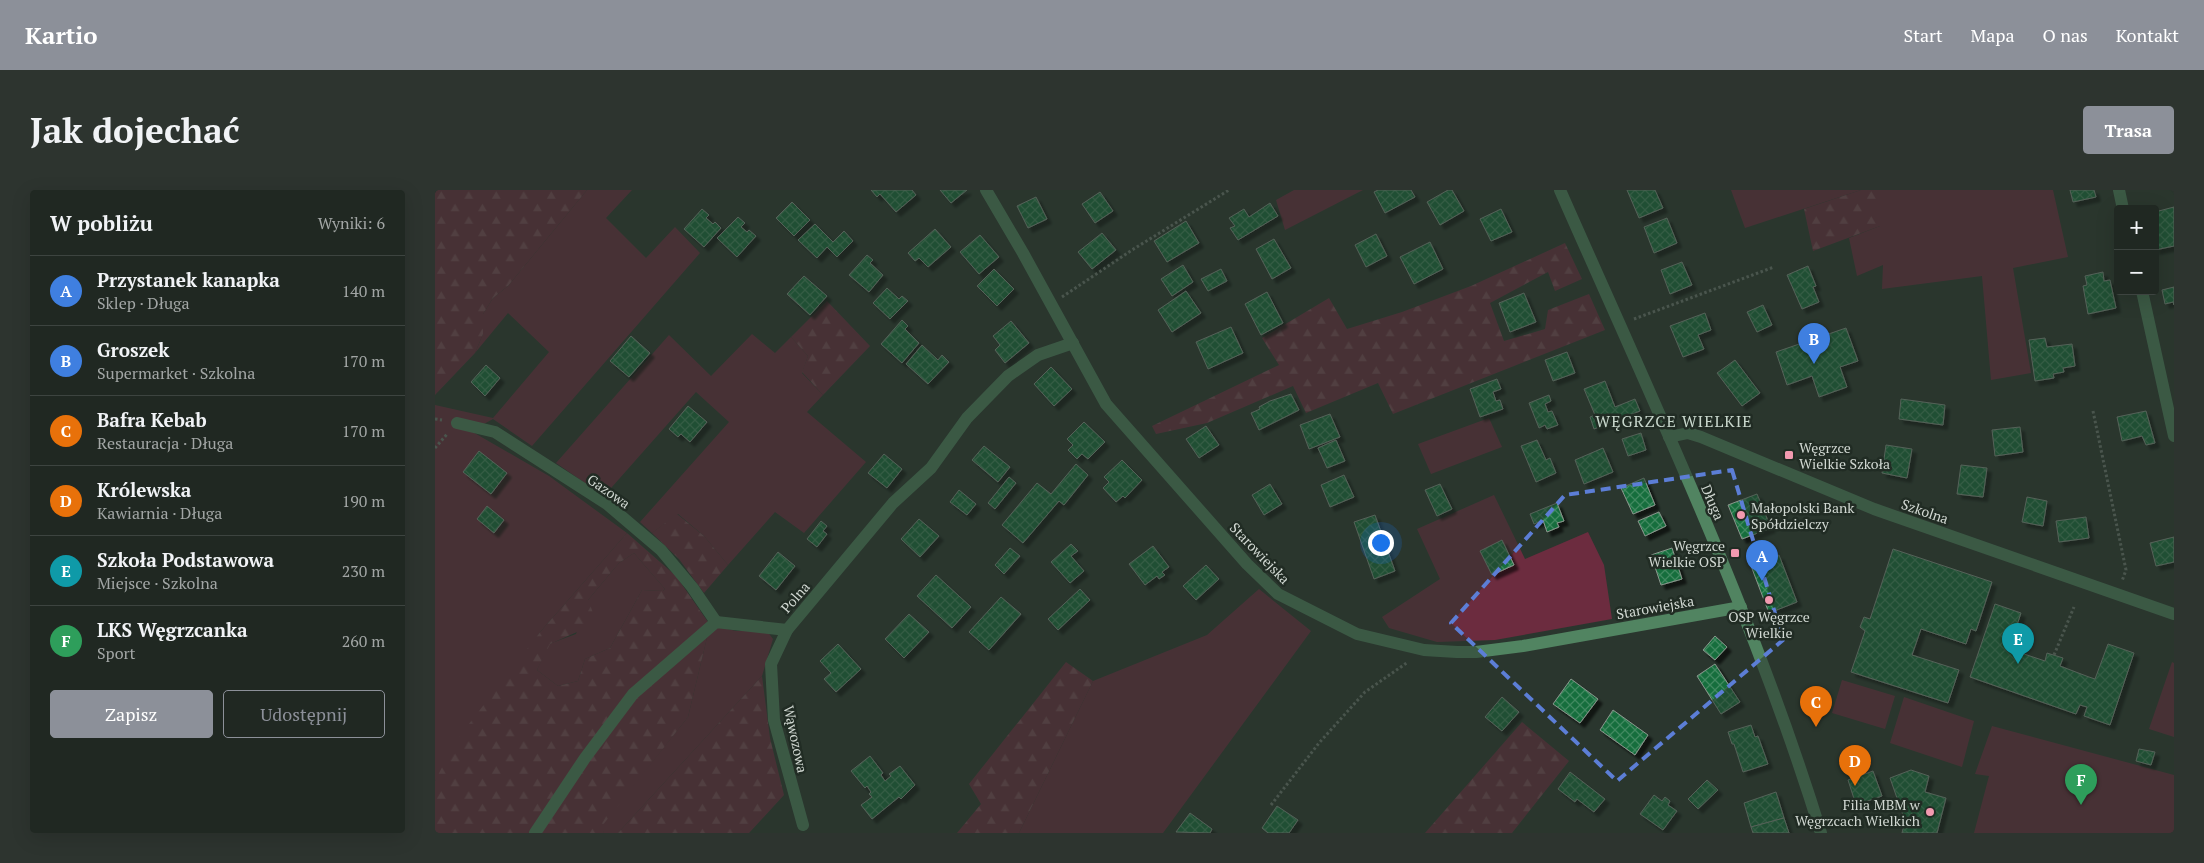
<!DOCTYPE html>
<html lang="pl">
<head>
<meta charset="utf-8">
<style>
	:root { --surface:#202822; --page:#2d342f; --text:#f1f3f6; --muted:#a2a6a5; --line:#3d4440; --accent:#8c9099 }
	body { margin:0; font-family:"PT Serif",serif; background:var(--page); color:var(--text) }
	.controls { position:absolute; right:15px; top:15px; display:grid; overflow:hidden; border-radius:5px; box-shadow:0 5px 20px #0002 }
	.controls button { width:45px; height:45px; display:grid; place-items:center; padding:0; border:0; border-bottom:1px solid var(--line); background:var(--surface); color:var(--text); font:25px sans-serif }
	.you { position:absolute; left:945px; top:352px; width:18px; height:18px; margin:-12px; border:4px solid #fff; border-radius:50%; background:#1a73e8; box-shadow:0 0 0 8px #1a73e833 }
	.badge { display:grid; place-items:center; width:32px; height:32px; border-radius:50%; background:var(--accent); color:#fff; font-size:16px; font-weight:700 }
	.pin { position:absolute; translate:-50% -41px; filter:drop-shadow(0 1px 2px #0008) }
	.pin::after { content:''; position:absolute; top:26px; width:18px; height:15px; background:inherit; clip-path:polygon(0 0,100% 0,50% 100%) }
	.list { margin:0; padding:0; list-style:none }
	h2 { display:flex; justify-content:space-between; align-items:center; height:65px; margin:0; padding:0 20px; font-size:21px }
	h2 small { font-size:16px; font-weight:400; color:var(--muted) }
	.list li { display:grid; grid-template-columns:32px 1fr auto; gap:15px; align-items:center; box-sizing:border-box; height:70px; padding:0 20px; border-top:1px solid var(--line) }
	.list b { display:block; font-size:19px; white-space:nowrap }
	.list p { margin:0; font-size:16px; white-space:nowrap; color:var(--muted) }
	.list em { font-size:16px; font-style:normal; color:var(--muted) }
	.actions { display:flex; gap:10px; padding:15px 20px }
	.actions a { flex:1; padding:11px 0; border:1px solid var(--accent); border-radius:5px; text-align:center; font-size:18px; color:var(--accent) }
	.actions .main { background:var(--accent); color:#fff }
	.map { position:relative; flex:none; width:1739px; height:643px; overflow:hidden; border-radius:5px }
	header { display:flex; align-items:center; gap:30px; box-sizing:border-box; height:70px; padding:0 25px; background:var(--accent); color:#fff }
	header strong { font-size:24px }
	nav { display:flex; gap:28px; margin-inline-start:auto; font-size:18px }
	.intro { display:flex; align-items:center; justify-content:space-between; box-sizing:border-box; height:120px; padding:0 30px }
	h1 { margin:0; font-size:35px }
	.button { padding:12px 22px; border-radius:5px; background:var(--accent); color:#fff; font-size:18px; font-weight:700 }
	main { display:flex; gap:30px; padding:0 30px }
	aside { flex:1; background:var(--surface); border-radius:5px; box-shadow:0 5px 20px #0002 }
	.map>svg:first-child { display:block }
	.grass { fill:#6c2c3f }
	.forest { fill:url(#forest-firs); fill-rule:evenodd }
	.building { fill:url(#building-cross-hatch); stroke:#89968c; filter:url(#shadow) }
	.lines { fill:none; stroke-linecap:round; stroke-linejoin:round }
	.path { stroke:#717b74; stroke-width:3; stroke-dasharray:2.5 2.5; stroke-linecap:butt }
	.minor { stroke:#518461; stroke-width:12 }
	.marked { fill:none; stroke:#5c7ed6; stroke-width:4; stroke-dasharray:10 6; stroke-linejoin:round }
	.poi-dot { fill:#f29ab0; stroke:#212c24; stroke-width:2 }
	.labels { text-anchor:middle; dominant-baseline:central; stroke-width:5; stroke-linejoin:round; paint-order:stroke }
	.poi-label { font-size:14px; fill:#d1d8d2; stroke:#212c24; text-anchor:start }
	.street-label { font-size:14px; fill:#d1d8d2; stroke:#212c24 }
	.quarter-label { font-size:16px; letter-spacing:1px; fill:#c8d7cc; stroke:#212c24 }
</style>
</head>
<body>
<header>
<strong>Kartio</strong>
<nav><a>Start</a><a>Mapa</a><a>O nas</a><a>Kontakt</a></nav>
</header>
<div class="intro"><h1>Jak dojechać</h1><a class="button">Trasa</a></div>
<main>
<aside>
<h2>W pobliżu<small>Wyniki: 6</small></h2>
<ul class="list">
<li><span class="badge" style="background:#3f7fe0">A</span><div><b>Przystanek kanapka</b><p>Sklep · Długa</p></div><em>140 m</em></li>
<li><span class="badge" style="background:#3f7fe0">B</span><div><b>Groszek</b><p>Supermarket · Szkolna</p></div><em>170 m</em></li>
<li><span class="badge" style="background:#e8710a">C</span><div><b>Bafra Kebab</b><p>Restauracja · Długa</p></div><em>170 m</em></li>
<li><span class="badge" style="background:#e8710a">D</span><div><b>Królewska</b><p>Kawiarnia · Długa</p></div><em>190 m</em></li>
<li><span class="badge" style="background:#0f9aa8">E</span><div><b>Szkoła Podstawowa</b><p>Miejsce · Szkolna</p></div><em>230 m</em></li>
<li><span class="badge" style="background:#2e9e5b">F</span><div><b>LKS Węgrzcanka</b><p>Sport</p></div><em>260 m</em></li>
</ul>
<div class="actions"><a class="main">Zapisz</a><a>Udostępnij</a></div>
</aside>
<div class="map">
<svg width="1739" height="643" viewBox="0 0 1739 643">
	<defs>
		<pattern id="forest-firs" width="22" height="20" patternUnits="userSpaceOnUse" patternTransform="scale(1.25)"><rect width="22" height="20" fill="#6c2c3f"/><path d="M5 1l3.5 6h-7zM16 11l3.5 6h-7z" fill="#804a5a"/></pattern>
		<pattern id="building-cross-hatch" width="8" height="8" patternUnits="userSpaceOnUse" patternTransform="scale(1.25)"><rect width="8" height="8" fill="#166e3d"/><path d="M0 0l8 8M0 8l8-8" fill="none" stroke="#428961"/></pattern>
		<filter id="shadow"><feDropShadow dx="4.5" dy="4.5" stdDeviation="1" flood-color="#0009"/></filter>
	</defs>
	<rect width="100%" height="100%" fill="#2a362e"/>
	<g class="grass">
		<path d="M152,0H197L171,28L211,68L240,37L265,63L97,256L58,229L36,241L114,286L192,343L106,441L0,591V215L58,228L114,162L73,123L40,163L48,144V124L58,108L73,96Z"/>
		<path d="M859,0H928L850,40L841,10Z"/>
		<path d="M1296,0H1426L1310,38Z"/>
		<path d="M1445,0H1618L1633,67L1578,78L1596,183L1556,190L1547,86L1447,99L1448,75L1422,86L1414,48L1445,36Z"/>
		<path d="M317,144L340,163L356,147L373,166L367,183L388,205L372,222L431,272L369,343L340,322L293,375L269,346L243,324L217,343L205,332L294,232L261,202L169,306L121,273L234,145L276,186Z"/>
		<path d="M1054,228L1067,257L996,284L983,254Z"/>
		<path d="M1059,305L1090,369L1153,342L1169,375L1177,429L1060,450L1002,452L954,438L947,427L1005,389L982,339Z"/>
		<path d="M199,363L230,399L228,401L207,400L175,458L150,469L143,491L123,496L102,480L114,454L141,444L153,410L184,373Z"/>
		<path d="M824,399L876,441L728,643H584L658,491L772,445Z"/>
		<path d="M275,435L301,441H332L338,449L327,486L183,643H169L166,636L253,527Z"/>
		<path d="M1737,472L1739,473V547L1714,539Z"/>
		<path d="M1407,490L1460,506L1450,539L1397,523Z"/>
		<path d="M1469,507L1539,531L1527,577L1455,553Z"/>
		<path d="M1557,536L1739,585V643H1539L1554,586L1540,584Z"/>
	</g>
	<g class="forest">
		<path d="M0,0H152L73,96L58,108L48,124V144L40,163L0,205Z"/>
		<path d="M1426,0H1445V36L1378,61L1369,19Z"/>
		<path d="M1130,53L1147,89L1120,101L1113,82L1055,113L1069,151L1110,139L1113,120L1154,104L1170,140L958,224L943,193L871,223L858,196L772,233L721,244L717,236L844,175L827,148L894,108L912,139L967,122L1036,96Z"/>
		<path d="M392,111L435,156L388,205L367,182L373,166L356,147Z"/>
		<path d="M242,324L269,346L293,375L269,403L244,369L217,343Z"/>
		<path d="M192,343L241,386L275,435L253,527L167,636L169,643H0V591L20,552L106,441ZM199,363L230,399L228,401L207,400L175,458L150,469L143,491L123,496L102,480L115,454L162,433L153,410L184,373Z"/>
		<path d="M631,472L658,491L584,643H522L546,614L534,594Z"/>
		<path d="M327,486L335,548L349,605L314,643H183Z"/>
		<path d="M1087,532L1134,571L1077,643H990Z"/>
	</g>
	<g class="building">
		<path d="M436,0H477L481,5L461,22L445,4L442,7Z"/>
		<path d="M505,0H532L516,13Z"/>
		<path d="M943,0H976L980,7L950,23L939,2Z"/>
		<path d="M1013,0H1017L1029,21L1005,35L992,12Z"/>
		<path d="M1192,0H1220L1228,18L1204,28Z"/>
		<path d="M1635,0H1659L1661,7L1638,12Z"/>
		<path d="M665,2L678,21L660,33L647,14Z"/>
		<path d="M601,7L612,29L593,38L582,16Z"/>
		<path d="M357,12L375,30L359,46L341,28Z"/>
		<path d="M835,13L843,26L803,50L795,38L800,36L794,28L809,19L814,27Z"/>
		<path d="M1739,17V56L1720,60V22Z"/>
		<path d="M267,19L274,25L271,28L278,34L280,32L286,38L269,57L249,39Z"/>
		<path d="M1066,19L1077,42L1056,51L1045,29Z"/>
		<path d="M303,27L310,33L306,37L312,42L314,40L321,46L302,67L282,48Z"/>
		<path d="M1232,28L1242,53L1219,63L1209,37Z"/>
		<path d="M751,31L764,53L732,72L719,51Z"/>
		<path d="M380,34L398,52L409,41L418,51L402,67L392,57L382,68L363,50Z"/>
		<path d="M500,39L516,57L493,77L484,68L480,71L473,63Z"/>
		<path d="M667,43L681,60L657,79L643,62Z"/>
		<path d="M941,44L952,66L931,77L920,55Z"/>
		<path d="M545,45L564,67L544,84L525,62Z"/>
		<path d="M839,49L856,78L837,89L821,59Z"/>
		<path d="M995,52L1008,79L979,94L965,67Z"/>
		<path d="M432,65L438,70L435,73L448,85L434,102L414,85Z"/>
		<path d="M1247,72L1257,95L1235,104L1226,80Z"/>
		<path d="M748,75L758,92L737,106L726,89Z"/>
		<path d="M1373,76L1381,96L1378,97L1384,112L1367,119L1352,85Z"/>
		<path d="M559,79L579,99L562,116L542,96Z"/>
		<path d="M786,79L792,91L773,101L766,89Z"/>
		<path d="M1668,82L1669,91L1675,90L1681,118L1653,124L1648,96L1652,95L1650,86Z"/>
		<path d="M369,86L392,106L375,125L352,104Z"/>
		<path d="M1739,97V115L1738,112L1730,114L1727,100Z"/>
		<path d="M452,98L464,109L467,106L473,111L455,129L438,113Z"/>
		<path d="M751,101L766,123L737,142L723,120Z"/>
		<path d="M832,102L848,133L826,145L810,114Z"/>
		<path d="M1089,103L1101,132L1075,142L1064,113Z"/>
		<path d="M1328,115L1337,135L1322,142L1312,122Z"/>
		<path d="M1270,123L1276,140L1263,145L1269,159L1248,167L1235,136Z"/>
		<path d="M467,130L473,136L470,139L484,153L467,173L446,154Z"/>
		<path d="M576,131L594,153L570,173L560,160L565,155L558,146Z"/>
		<path d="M796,137L808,163L773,179L761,152Z"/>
		<path d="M1411,138L1423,171L1405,177L1412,197L1384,207L1377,186L1352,195L1341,162Z"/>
		<path d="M196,146L215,163L194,187L175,171Z"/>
		<path d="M1610,148L1612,157L1637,154L1640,176L1628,178L1629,182L1618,184L1619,188L1600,191L1594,150Z"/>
		<path d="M487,155L503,170L507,165L514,172L493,194L471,174Z"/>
		<path d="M1132,162L1140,183L1118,191L1110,170Z"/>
		<path d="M1300,170L1325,203L1307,216L1282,183Z"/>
		<path d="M51,175L65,188L50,206L36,192Z"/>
		<path d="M616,177L637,199L619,216L599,194Z"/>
		<path d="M1062,189L1066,199L1058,202L1061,211L1065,210L1068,219L1045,227L1035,199Z"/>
		<path d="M1170,191L1180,217L1200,209L1205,221L1159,239L1155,227L1160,225L1149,199Z"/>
		<path d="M856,204L864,220L824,240L816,223L825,219L824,217L835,211Z"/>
		<path d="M1114,205L1116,211L1110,214L1113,222L1117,221L1123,235L1112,239L1110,235L1104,238L1094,213Z"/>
		<path d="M1466,209L1510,215L1508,235L1464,229Z"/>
		<path d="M253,216L272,232L255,252L246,244L243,247L234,239Z"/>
		<path d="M1711,221L1720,253L1711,255L1707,246L1687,251L1682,227Z"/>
		<path d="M895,224L905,247L874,259L865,235Z"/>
		<path d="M649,232L670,252L653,269L647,264L642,269L633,260L638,255L632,249Z"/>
		<path d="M771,236L784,255L764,268L751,249Z"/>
		<path d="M1585,237L1588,262L1560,266L1557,240Z"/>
		<path d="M1206,243L1211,260L1193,266L1187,249Z"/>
		<path d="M901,250L910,271L892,278L883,258Z"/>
		<path d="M1102,250L1111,270L1115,268L1121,283L1101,292L1086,256Z"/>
		<path d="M1451,255L1477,259L1472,288L1447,283Z"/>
		<path d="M549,256L575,277L563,292L537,270Z"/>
		<path d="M1168,258L1178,282L1149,294L1140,270Z"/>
		<path d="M44,261L72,283L56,304L28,282Z"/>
		<path d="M449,264L467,279L452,298L433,283Z"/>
		<path d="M687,270L707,290L690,308L688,306L681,312L668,298L674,292L669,287Z"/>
		<path d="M641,274L653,285L629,315L624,311L588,353L567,335L602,293L616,304Z"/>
		<path d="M1526,275L1552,278L1548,307L1522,304Z"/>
		<path d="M909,285L919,307L895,317L886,295Z"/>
		<path d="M574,287L581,293L560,319L553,313Z"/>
		<path d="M1209,288L1220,315L1198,324L1186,298Z"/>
		<path d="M835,294L847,314L829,325L817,305Z"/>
		<path d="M1005,294L1017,319L1002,326L990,300Z"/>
		<path d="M524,300L541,314L532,325L515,312Z"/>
		<path d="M1322,304L1336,338L1307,349L1293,315Z"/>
		<path d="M1592,307L1612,311L1608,336L1587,332Z"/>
		<path d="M1122,313L1129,331L1122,333L1124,337L1112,342L1108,330L1099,334L1095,324Z"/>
		<path d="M52,316L69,330L59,343L42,329Z"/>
		<path d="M1224,322L1231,336L1210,346L1203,331Z"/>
		<path d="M940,325L960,381L939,389L919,332Z"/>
		<path d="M1651,327L1654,348L1624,352L1621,331Z"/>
		<path d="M484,329L504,346L485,367L466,349Z"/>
		<path d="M386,331L392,336L388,341L392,344L382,357L372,349Z"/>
		<path d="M1739,347V372L1721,376L1715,353Z"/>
		<path d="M1067,350L1079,375L1057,385L1045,361Z"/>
		<path d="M636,354L643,361L636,366L649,381L635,393L616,372Z"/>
		<path d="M718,356L734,377L727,382L730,385L724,389L722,386L710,395L694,374Z"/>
		<path d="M575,358L585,366L569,384L560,375Z"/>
		<path d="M1237,358L1247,389L1226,395L1216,365Z"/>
		<path d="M1458,359L1557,392L1541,441L1536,439L1531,454L1486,439L1477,465L1524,480L1513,513L1416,482L1430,441L1425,437L1429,427L1435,429Z"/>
		<path d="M343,362L360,376L341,400L324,386Z"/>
		<path d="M1344,365L1362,412L1334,423L1316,376Z"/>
		<path d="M771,375L784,389L761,410L748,396Z"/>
		<path d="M501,385L536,417L517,438L482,406Z"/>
		<path d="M645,399L655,410L623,440L613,429Z"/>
		<path d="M566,407L586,424L554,460L534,442Z"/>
		<path d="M1560,414L1586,423L1574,459L1610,471L1612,463L1628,468L1625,476L1654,487L1660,489L1673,454L1699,463L1675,535L1649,526L1652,517L1645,515L1641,524L1535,487Z"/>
		<path d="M474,424L494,442L469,468L450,449Z"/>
		<path d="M1280,446L1292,457L1280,470L1268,460Z"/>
		<path d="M403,454L426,479L401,502L389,489L396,483L385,471Z"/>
		<path d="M1280,474L1305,512L1286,524L1262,486Z"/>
		<path d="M1136,489L1163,509L1145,533L1118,514Z"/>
		<path d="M1067,507L1084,522L1067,541L1050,527Z"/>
		<path d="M1178,520L1213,545L1200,565L1165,540Z"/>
		<path d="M1316,535L1320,547L1323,546L1333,574L1308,582L1299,554H1297L1293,542Z"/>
		<path d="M1704,559L1720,562L1716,575L1701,571Z"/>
		<path d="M435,566L448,583L446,585L450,591L456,586L454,584L465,576L480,595L466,609L464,607L437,629L426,615L437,607L434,604L436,602L432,596L430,598L416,581Z"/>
		<path d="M1476,580L1494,586L1490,602L1511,608L1502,643H1467L1470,631L1455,588Z"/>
		<path d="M1438,581L1447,606L1421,615L1413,590Z"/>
		<path d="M1135,582L1170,609L1159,622L1142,609L1140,612L1123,599Z"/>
		<path d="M1272,590L1283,600L1263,619L1253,609Z"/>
		<path d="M1341,602L1349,628L1316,637L1309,613Z"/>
		<path d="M1219,605L1227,611L1230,607L1235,611L1233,615L1242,621L1228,640L1205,624Z"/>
		<path d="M842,616L863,630L854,643H833L827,638Z"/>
		<path d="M755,623L777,639L775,643L741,642Z"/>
		<path d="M1349,628L1354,643H1318L1316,637Z"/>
	</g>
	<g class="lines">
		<g class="path">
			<path d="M627,107L697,60L794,0"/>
			<path d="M1199,129L1339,77"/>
			<path d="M1658,221L1691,380L1687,391"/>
			<path d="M0,229L7,230"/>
			<path d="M0,258L13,243"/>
			<path d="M1619,465L1639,417"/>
			<path d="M836,615L884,553L930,502L973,472"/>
		</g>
		<g class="minor">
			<path d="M551,0L588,63L671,214L812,374L843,404L922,444L989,460L1022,462H1041L1088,456L1306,417"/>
			<path d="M1125,0C1218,211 1318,422 1386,643"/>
			<path d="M1684,0L1688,19"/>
			<path d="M1707,101L1739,246"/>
			<path d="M22,233L60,242L172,314L226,360L257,397L281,432"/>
			<path d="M1234,247L1253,243L1266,247L1439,319L1739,424"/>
			<path d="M368,635L339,530L336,474L352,440L458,313L496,278L532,228L573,186L603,165L638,153"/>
			<path d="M100,643L150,568L198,504L281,432L352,440"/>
		</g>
	</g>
	<path d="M0 0H1739V643H0ZM1297,280L1348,450L1182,591L1016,433L1130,305Z" fill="#2a362e" fill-opacity=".55" fill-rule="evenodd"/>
	<path class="marked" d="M1297,280L1348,450L1182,591L1016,433L1130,305Z"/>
	<g class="poi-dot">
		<rect x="1349" y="260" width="10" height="10" rx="2.5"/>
		<circle cx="1306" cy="325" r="5"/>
		<rect x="1295" y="358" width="10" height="10" rx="2.5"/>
		<circle cx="1334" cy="410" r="5"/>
		<circle cx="1495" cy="622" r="5"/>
	</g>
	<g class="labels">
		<g class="poi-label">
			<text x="1364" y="257">Węgrzce<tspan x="1364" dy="16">Wielkie Szkoła</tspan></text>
			<text x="1316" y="317">Małopolski Bank<tspan x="1316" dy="16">Spółdzielczy</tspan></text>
			<text x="1290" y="355" text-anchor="end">Węgrzce<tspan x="1290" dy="16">Wielkie OSP</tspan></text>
			<text x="1334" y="426" text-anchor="middle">OSP Węgrzce<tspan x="1334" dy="16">Wielkie</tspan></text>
			<text x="1485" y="614" text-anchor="end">Filia MBM w<tspan x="1485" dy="16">Węgrzcach Wielkich</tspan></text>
		</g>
		<g class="street-label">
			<text transform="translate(174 301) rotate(35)">Gazowa</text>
			<text transform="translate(1278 312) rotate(67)">Długa</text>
			<text transform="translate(1490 321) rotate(19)">Szkolna</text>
			<text transform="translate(825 363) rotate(46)">Starowiejska</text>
			<text transform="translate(360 407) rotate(-49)">Polna</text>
			<text transform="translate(1220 417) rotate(-10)">Starowiejska</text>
			<text transform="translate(361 549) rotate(78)">Wąwozowa</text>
		</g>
		<g class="quarter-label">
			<text x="1239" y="231">WĘGRZCE WIELKIE</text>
		</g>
	</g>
</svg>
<div class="controls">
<button>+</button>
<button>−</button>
</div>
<div class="you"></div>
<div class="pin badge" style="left:1327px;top:391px;background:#3f7fe0">A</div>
<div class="pin badge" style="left:1379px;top:174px;background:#3f7fe0">B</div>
<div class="pin badge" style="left:1381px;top:537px;background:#e8710a">C</div>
<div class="pin badge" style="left:1420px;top:596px;background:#e8710a">D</div>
<div class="pin badge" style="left:1583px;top:474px;background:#0f9aa8">E</div>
<div class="pin badge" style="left:1646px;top:615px;background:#2e9e5b">F</div>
</div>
</main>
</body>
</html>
